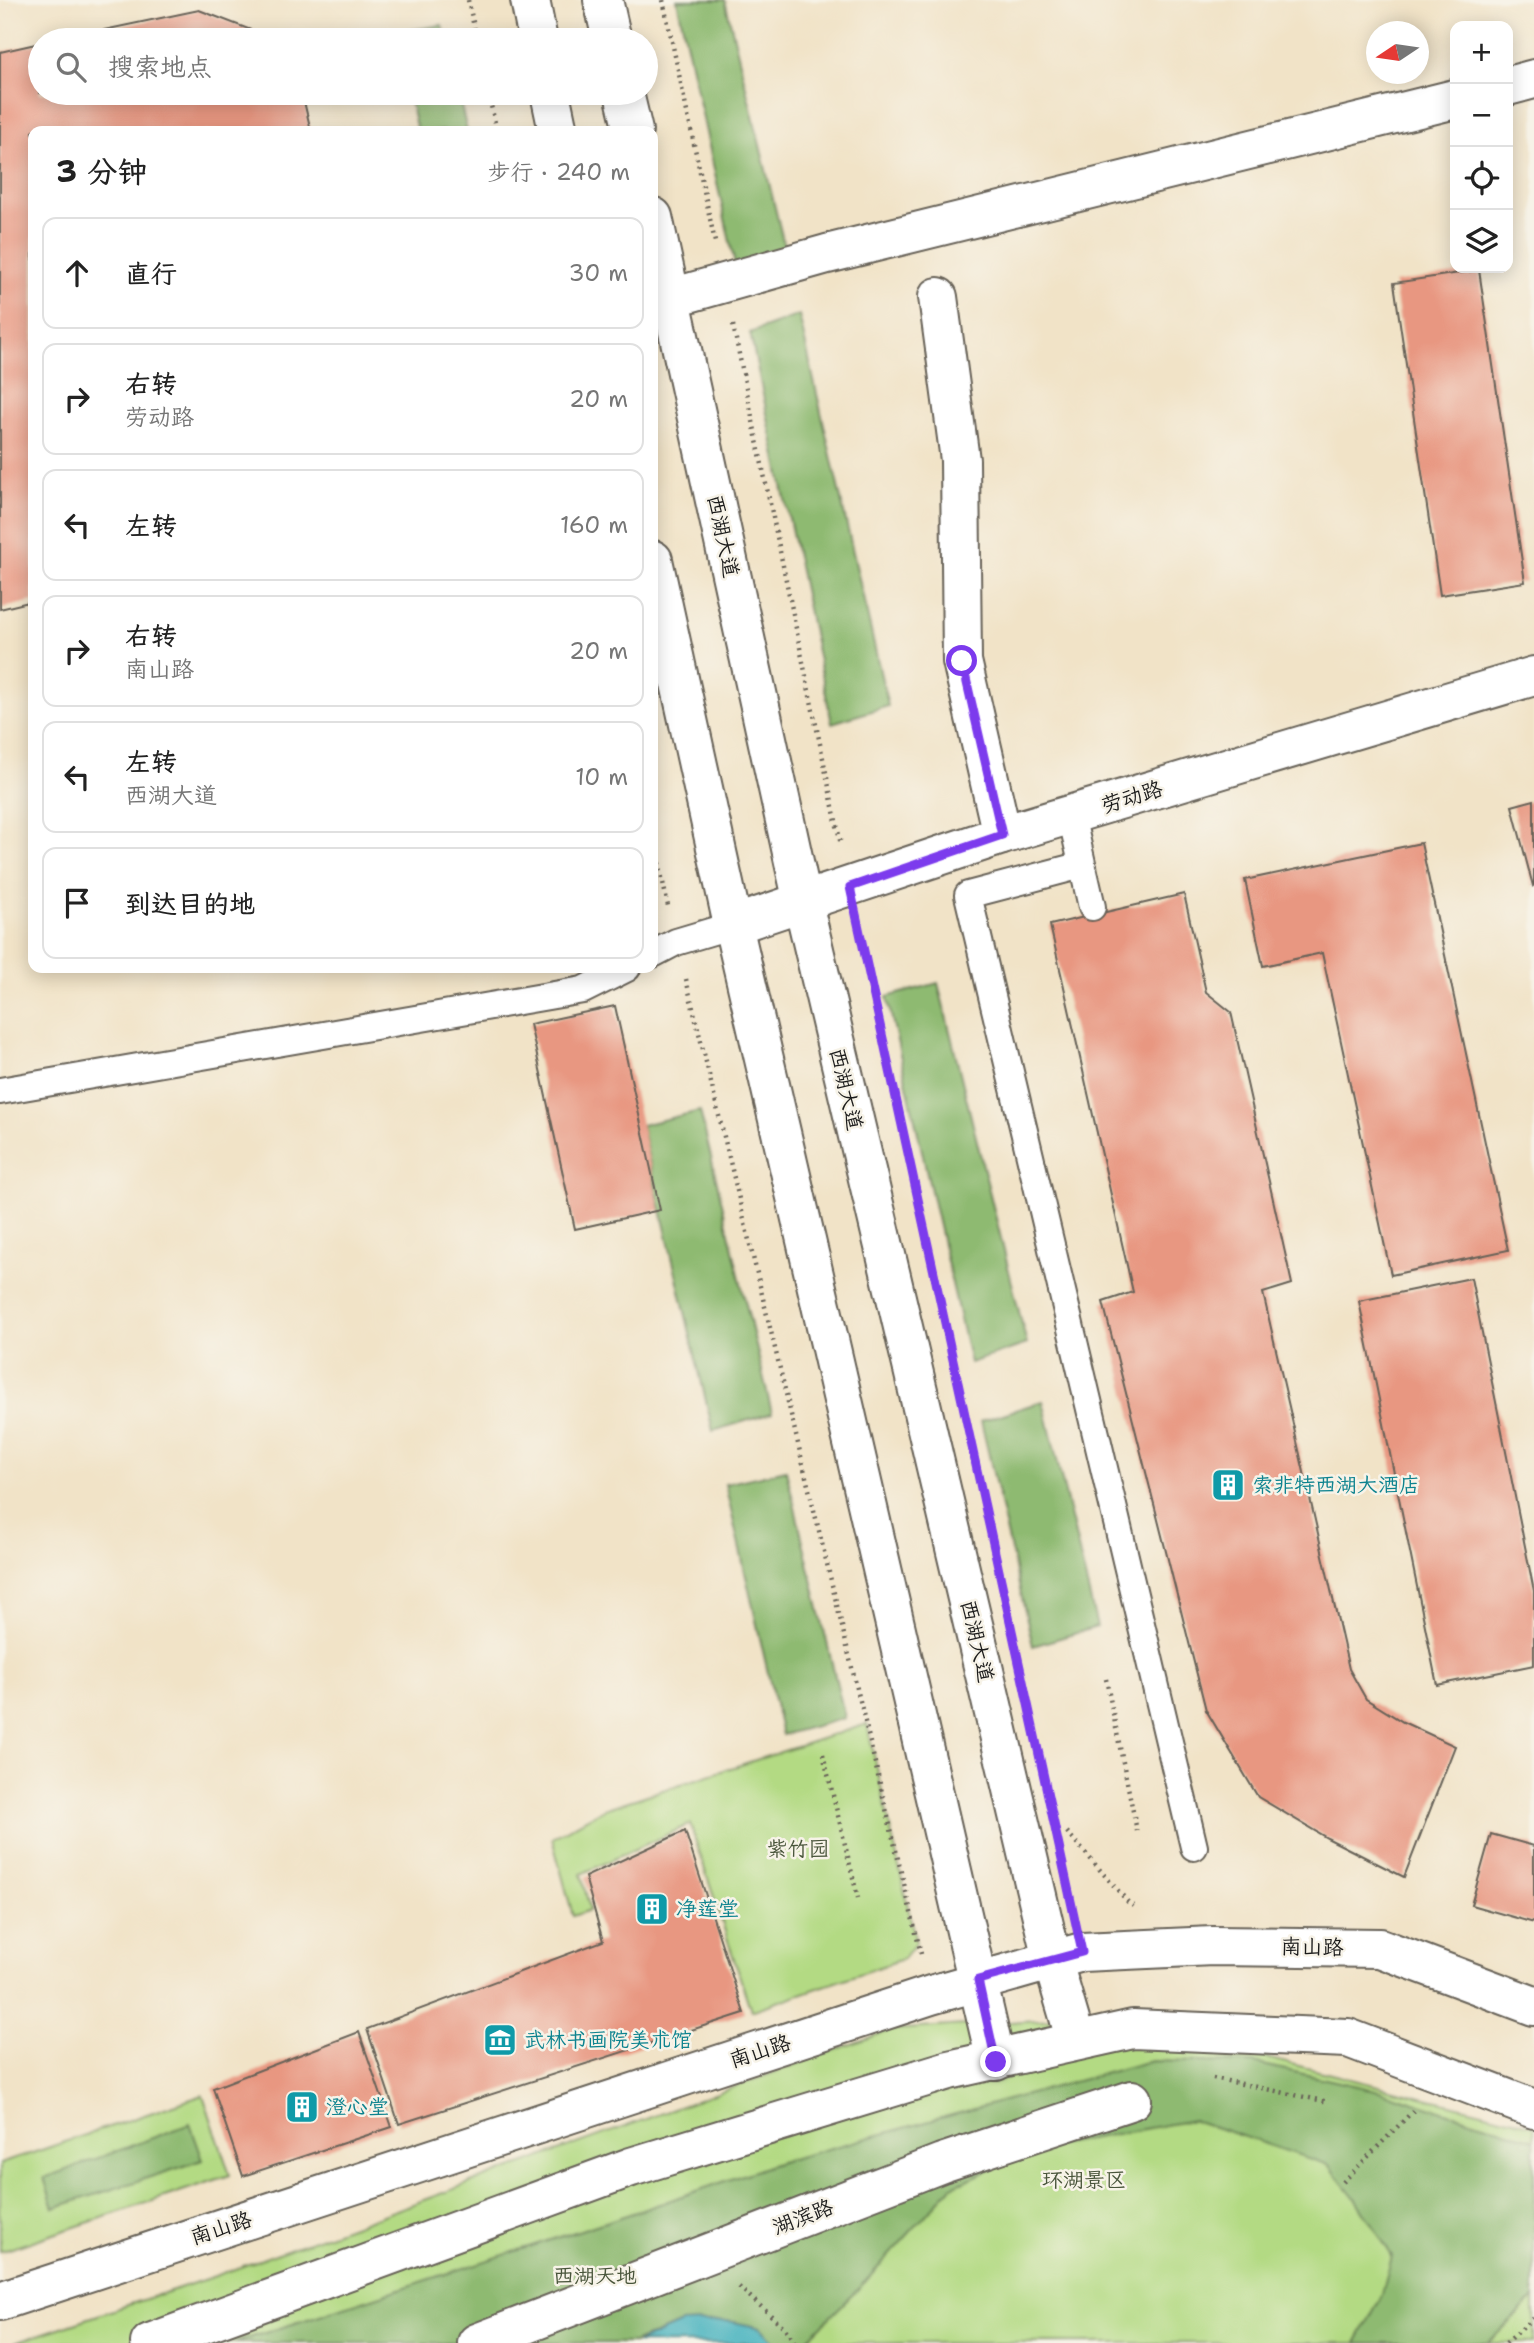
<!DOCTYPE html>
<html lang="zh">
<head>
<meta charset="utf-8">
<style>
	:root { --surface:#fff; --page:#f6f6f6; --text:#222; --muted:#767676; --line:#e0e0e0 }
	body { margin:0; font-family:"Shantell Sans","LXGW WenKai TC",sans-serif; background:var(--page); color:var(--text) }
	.controls { position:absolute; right:21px; top:21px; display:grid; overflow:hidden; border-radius:14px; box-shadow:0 4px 18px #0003 }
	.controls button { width:63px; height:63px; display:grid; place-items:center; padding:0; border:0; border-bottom:2px solid var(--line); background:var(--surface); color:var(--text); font:35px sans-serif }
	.compass { position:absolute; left:1366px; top:21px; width:63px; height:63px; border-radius:50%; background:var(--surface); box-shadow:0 4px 18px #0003; rotate:257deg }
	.stop { position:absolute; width:21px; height:21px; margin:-16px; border:5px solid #7c3aed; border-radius:50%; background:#fff }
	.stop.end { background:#7c3aed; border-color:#fff; box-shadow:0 2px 7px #0008 }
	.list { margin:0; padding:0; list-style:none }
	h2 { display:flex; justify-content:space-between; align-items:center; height:91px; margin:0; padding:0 28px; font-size:30px }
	h2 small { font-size:23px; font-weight:400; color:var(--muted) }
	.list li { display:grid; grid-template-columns:46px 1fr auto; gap:21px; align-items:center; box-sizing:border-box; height:112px; margin:0 14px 14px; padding:0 14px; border:2px solid var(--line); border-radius:14px }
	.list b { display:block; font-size:26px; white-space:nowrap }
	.list p { margin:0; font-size:23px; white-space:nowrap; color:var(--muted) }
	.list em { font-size:23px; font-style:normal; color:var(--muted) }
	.icon { flex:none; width:38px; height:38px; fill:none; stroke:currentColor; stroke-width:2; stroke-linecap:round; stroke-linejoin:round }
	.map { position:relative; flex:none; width:1534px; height:2343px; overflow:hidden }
	.search { position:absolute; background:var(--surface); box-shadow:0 4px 18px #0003; left:28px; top:28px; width:630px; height:77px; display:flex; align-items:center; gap:18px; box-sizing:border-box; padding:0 24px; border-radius:38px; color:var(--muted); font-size:26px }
	.panel { position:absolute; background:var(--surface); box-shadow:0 4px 18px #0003; left:28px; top:126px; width:630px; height:847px; border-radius:14px }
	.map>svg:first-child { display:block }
	.green { fill:#b3da83; stroke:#687b50; stroke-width:2 }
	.forest { fill:#8eba71; stroke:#556b46; stroke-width:2 }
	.water { fill:#41b0bd; stroke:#2e666c; stroke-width:2 }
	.building { fill:#e89781 }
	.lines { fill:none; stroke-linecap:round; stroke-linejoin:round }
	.lane-casing { stroke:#676258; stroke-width:30 }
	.street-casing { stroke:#676258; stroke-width:42 }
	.secondary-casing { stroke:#676258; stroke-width:42 }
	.primary-casing { stroke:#676258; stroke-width:42 }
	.path { stroke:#676258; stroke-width:4.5; stroke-dasharray:2 5; stroke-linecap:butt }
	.lane { stroke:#fff; stroke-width:26 }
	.street { stroke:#fff; stroke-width:38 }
	.secondary { stroke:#fff; stroke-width:38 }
	.primary { stroke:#fff; stroke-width:38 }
	.route { stroke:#7c3aed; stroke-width:9 }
	.labels { text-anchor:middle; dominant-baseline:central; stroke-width:5; stroke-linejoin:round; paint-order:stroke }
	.street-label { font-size:21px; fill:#1c1c1c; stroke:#f7f3e8 }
	.culture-label { font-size:21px; fill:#0d838f; stroke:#f7f3e8; text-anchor:start }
	.park-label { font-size:21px; fill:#49553b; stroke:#f7f3e8 }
</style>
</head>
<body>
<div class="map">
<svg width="1534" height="2343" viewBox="0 0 1534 2343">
	<rect width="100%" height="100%" fill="#f7f3e8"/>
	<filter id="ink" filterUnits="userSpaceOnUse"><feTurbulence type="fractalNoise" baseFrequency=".0143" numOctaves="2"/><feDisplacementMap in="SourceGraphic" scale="14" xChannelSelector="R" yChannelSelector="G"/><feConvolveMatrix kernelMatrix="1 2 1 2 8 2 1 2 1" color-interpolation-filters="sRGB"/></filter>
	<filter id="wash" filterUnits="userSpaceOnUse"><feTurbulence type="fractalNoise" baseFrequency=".00686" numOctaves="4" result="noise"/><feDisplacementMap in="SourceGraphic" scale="28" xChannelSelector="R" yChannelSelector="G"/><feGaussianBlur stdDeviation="1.57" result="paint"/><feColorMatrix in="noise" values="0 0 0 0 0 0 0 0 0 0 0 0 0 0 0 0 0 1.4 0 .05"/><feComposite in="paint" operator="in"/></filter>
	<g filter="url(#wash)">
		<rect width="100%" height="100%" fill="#f1e3c7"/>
		<g class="green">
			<path d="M867,1724L916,1943L903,1959L751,2011L690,1824L581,1874L590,1910L573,1916L552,1838L604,1809Z"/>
			<path d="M1099,2016L1534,2125V2343H14L218,2275L890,2030Z"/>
			<path d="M203,2095L230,2175L0,2252V2164Z"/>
		</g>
		<g class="forest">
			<path d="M677,0H725L785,249L735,265Z"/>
			<path d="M442,25L446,40H395L393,33Z"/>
			<path d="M408,93H458L467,131H417Z"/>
			<path d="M799,315L888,706L832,723L750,333Z"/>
			<path d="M938,983L1027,1344L970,1363L887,997Z"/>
			<path d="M700,1111L772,1413L713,1431L641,1125Z"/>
			<path d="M1043,1401L1097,1627L1033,1646L981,1421Z"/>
			<path d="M786,1470L845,1718L782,1735L725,1484Z"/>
			<path d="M1150,2061L1254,2063L1380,2091L1534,2140V2298L1488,2343H1356L1382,2295L1392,2256L1355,2198L1329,2165L1193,2120L1045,2147L952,2186L865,2282L804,2343H776L761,2328L729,2321L681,2323L633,2343H234L645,2209L783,2161Z"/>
			<path d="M190,2124L203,2160L54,2208L44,2178Z"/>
		</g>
		<path class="water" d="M729,2321L761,2328L776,2343H637L681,2323Z"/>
		<g id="blocks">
			<g class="building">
				<path d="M199,10L277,40H61V39Z"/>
				<path d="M40,43V93H302L311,131H33V601L0,609V52Z"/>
				<path d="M1479,270L1525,582L1440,595L1394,283Z"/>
				<path d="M1534,800V885L1533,886L1512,806Z"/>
				<path d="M1421,843L1508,1250L1391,1275L1322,953L1263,966L1245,880Z"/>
				<path d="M1184,894L1206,992L1231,1012L1292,1284L1263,1293L1349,1669L1366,1699L1403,1722L1455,1746L1404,1877L1327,1838L1258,1797L1206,1710L1103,1302L1133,1292L1050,925Z"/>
				<path d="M615,1006L660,1210L575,1229L530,1024Z"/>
				<path d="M1471,1278L1534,1591V1665L1437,1685L1359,1301Z"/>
				<path d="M685,1831L744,2013L399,2124L367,2029L603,1941L585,1877Z"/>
				<path d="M1491,1834L1534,1846V1923L1471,1905Z"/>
				<path d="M359,2032L392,2127L243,2176L213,2088Z"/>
			</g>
		</g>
	</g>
	<g filter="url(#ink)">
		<use href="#blocks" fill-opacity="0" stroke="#676258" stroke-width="2"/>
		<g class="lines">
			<defs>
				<g id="lane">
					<path d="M1071,815L1092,907"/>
					<path d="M1082,865L968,895L1194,1847"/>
					<path d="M653,954L676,942L733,925"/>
					<path d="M0,1091L583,990L627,968"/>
				</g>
				<g id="street">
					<path d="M1508,86L1534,79"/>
					<path d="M938,297L960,460L962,661L1002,835"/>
					<path d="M671,298L827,254L1455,99"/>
					<path d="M477,2343L942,2163L1132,2100"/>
				</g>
				<g id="secondary">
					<path d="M530,0L538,40"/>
					<path d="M603,0L612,40"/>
					<path d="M550,93L558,131"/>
					<path d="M624,93L633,131"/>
					<path d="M653,217L803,903L1052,1959L1076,2041"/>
					<path d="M653,560L733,925L996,2061"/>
					<path d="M733,925L1002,835L1534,676"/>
				</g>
				<g id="primary">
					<path d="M0,2301L931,1995L1082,1952L1213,1946L1380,1948L1534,2006"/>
					<path d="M150,2343L631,2167L949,2070L1133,2029L1348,2038L1534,2109"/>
				</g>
			</defs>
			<use href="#lane" class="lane-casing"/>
			<use href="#street" class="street-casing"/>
			<use href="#secondary" class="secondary-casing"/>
			<use href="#primary" class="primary-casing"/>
			<g class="path">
				<path d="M468,0L477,40"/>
				<path d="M663,0L715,242"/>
				<path d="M488,93L497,131"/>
				<path d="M733,325L841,845"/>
				<path d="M653,835L668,906"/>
				<path d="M859,928L892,1081"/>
				<path d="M686,979L921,1954"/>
				<path d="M1106,1679L1137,1831"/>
				<path d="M823,1754L858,1898"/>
				<path d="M1067,1832L1128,1902L1134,1906"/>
				<path d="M1213,2078L1329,2102"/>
				<path d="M1343,2182L1416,2108"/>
				<path d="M739,2287L784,2327L795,2343"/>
				<path d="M1506,2343L1534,2318"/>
			</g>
			<use href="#lane" class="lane"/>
			<use href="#street" class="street"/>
			<use href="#secondary" class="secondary"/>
			<use href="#primary" class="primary"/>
		</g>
	</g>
	<g class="lines" filter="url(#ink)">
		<path class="route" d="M962,661L1002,835L850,887L1082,1952L978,1980L996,2062"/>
	</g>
	<defs>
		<symbol id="building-square" viewBox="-11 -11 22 22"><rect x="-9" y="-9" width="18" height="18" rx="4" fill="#0f9aa8" stroke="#f7f3e8"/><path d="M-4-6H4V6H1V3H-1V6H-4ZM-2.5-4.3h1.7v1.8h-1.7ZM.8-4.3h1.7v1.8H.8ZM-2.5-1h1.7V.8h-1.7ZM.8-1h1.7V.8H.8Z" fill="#fff"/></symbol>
		<symbol id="museum-square" viewBox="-11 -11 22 22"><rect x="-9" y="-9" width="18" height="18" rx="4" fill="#0f9aa8" stroke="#f7f3e8"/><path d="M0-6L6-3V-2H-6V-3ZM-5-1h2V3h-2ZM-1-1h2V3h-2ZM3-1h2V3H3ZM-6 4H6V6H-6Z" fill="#fff"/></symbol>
	</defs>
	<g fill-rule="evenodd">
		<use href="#building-square" x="1209" y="1466" width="38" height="38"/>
		<use href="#building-square" x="633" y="1890" width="38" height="38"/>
		<use href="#museum-square" x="481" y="2021" width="38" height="38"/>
		<use href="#building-square" x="283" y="2088" width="38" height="38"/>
	</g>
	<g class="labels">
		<g class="street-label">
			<text transform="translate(723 536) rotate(78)">西湖大道</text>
			<text transform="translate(1132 797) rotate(-17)">劳动路</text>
			<text transform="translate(846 1089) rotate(77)">西湖大道</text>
			<text transform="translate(977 1641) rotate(77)">西湖大道</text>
			<text transform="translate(1312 1947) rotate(1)">南山路</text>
			<text transform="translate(760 2051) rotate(-18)">南山路</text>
			<text transform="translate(803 2217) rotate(-21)">湖滨路</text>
			<text transform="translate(221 2228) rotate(-18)">南山路</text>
		</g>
		<g class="culture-label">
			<text x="1252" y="1485">索非特西湖大酒店</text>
			<text x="676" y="1909">净莲堂</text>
			<text x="524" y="2040">武林书画院美术馆</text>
			<text x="326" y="2107">澄心堂</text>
		</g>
		<g class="park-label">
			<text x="798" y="1849">紫竹园</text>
			<text x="1084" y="2180">环湖景区</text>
			<text x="595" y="2276">西湖天地</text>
		</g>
	</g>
</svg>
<div class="controls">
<button>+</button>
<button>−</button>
<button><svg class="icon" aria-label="locate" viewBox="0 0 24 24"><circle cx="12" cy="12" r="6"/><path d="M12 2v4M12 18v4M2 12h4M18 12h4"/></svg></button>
<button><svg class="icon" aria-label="layers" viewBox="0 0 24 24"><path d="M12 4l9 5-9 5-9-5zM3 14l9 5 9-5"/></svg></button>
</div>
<svg class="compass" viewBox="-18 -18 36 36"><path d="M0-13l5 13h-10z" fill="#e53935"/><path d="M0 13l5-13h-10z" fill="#767676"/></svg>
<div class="stop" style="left:962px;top:661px"></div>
<div class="stop end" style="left:996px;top:2062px"></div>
<div class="search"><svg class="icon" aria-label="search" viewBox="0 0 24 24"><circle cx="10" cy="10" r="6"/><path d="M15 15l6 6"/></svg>搜索地点</div>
<section class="panel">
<h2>3 分钟<small>步行 · 240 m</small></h2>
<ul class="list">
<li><svg class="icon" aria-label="ahead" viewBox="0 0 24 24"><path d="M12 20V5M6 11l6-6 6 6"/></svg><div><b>直行</b></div><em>30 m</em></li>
<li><svg class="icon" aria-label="right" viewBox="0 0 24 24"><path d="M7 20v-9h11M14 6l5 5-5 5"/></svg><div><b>右转</b><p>劳动路</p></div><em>20 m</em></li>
<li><svg class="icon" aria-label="left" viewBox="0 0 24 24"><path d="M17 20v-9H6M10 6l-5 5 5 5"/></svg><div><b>左转</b></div><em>160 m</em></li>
<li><svg class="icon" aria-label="right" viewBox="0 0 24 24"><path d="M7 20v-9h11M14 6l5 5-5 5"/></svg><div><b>右转</b><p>南山路</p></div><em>20 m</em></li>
<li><svg class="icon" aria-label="left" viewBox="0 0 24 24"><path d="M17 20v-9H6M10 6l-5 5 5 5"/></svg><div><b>左转</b><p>西湖大道</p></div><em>10 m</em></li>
<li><svg class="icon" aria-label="arrive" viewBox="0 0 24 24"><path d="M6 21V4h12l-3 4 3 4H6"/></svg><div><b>到达目的地</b></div></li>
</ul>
</section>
</div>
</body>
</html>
